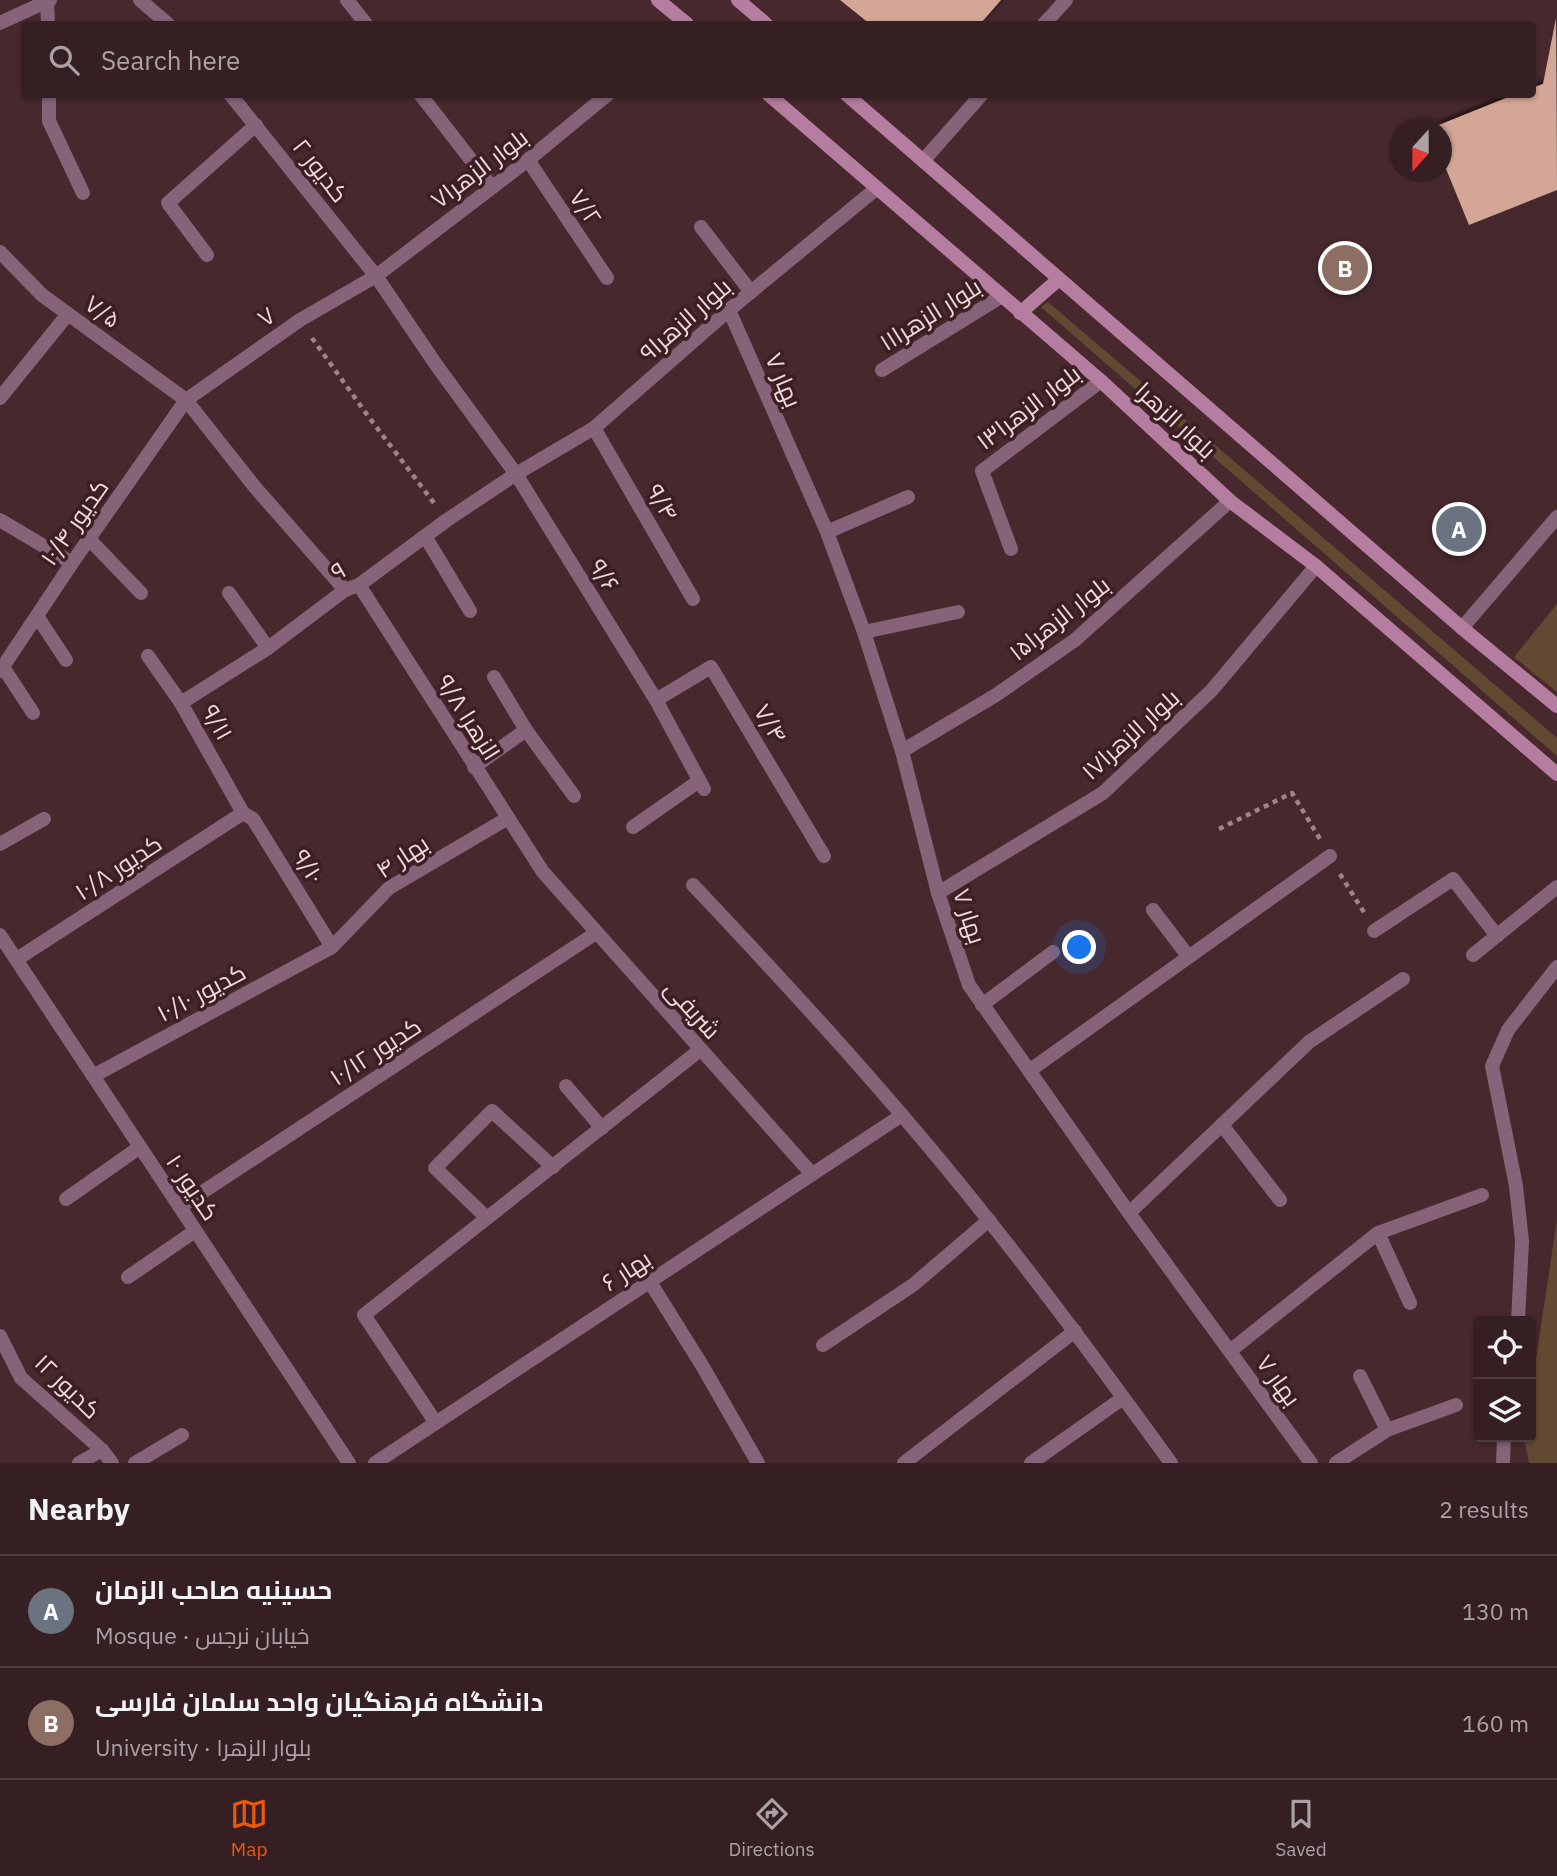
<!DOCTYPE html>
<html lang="en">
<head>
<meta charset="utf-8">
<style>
	:root { --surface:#351f22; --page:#3d272a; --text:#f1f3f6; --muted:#aaa2a5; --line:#4f3d40; --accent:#ea580c }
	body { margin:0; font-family:"IBM Plex Sans",Cairo,sans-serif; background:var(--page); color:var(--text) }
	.controls { position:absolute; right:21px; bottom:21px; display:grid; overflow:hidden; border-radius:7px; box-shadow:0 2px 5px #0004 }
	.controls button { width:63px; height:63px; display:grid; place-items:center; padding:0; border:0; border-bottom:2px solid var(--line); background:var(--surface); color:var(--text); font:35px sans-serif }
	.compass { position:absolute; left:1389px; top:119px; width:63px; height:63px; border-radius:50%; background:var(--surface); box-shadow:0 2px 5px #0004; rotate:201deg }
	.you { position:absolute; left:1080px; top:948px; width:24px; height:24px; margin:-18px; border:5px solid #fff; border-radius:50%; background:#1a73e8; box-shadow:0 0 0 10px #1a73e833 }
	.badge { display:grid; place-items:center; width:46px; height:46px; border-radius:50%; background:var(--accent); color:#fff; font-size:23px; font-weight:700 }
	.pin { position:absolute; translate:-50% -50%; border:4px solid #fff; box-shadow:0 2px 7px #0006 }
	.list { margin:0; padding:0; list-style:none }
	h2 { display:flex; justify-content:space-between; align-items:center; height:91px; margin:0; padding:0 28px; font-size:30px }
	h2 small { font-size:23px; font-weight:400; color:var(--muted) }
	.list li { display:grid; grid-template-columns:46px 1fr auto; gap:21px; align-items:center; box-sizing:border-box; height:112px; padding:0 28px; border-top:2px solid var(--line) }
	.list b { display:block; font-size:26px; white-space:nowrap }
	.list p { margin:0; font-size:23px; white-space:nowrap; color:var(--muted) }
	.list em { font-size:23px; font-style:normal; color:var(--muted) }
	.icon { flex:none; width:38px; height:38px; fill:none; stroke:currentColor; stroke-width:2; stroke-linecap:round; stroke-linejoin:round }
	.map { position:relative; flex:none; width:1557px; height:1463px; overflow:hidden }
	.search { position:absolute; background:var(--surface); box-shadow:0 2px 5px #0004; left:21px; right:21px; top:21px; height:77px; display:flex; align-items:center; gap:18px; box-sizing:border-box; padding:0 24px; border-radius:7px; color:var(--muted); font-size:26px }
	.sheet { height:315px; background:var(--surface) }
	nav { display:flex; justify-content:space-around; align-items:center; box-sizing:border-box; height:98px; border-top:2px solid var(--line); background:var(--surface); font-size:19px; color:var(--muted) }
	nav a { display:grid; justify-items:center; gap:4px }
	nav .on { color:var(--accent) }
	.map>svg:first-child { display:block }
	.green { fill:#614a31 }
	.building { fill:#d4a696; filter:url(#shadow) }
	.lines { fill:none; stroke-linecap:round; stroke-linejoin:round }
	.path { stroke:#9e8588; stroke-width:4.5; stroke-dasharray:5 5; stroke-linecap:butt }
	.service { stroke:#866378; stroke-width:14 }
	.minor { stroke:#866378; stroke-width:14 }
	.tertiary { stroke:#866378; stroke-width:14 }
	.secondary { stroke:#b57d9f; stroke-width:14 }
	.labels { text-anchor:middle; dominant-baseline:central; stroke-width:7; stroke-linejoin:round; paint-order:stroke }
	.street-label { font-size:24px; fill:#efdbdd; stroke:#3c1f23 }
</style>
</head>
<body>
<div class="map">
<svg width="1557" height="1463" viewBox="0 0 1557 1463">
	<defs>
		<filter id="shadow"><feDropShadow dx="6" dy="-6" stdDeviation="2" flood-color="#0009"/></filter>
	</defs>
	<rect width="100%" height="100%" fill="#47292d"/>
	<g class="green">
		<path d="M1048,302L1557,738V756L1041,307Z"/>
		<path d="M1557,604V692L1514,657Z"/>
		<path d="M1557,1219V1463H1529L1524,1437H1531V1392Z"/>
	</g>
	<g class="building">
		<path d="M840,0H1001L980,24H870Z"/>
		<path d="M1556,18L1557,190L1469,225L1442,159V130L1429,129L1516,94H1532V88L1543,84Z"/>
	</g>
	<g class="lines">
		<g class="path">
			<path d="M312,338L368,416L434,503"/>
			<path d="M1219,829L1292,793L1320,839"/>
			<path d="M1340,874L1365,914"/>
		</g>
		<g class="service">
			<path d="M364,1315L436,1423"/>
			<path d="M1360,1376L1387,1430"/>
		</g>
		<g class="minor">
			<path d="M140,0L168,24"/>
			<path d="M347,0L366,24"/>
			<path d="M47,1L48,24"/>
			<path d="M0,23L50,0"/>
			<path d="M1044,24L1066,0"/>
			<path d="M49,94V121L83,193"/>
			<path d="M230,94L376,276L437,366L516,474L656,700L704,789"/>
			<path d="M420,94L492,187"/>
			<path d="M528,160L607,278"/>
			<path d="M923,161L982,94"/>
			<path d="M701,227L751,292"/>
			<path d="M0,252L42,295L186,400L254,486L345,590"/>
			<path d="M207,255L168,203L256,125"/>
			<path d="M729,310L827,532L864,632L902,751L938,893L969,985L1129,1213L1311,1463"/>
			<path d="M882,370L1002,296"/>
			<path d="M0,398L68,314"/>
			<path d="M594,428L693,599"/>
			<path d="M0,520L72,563"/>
			<path d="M827,532L908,497"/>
			<path d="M425,536L470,611"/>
			<path d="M89,539L141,593"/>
			<path d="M1011,549L982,471L1101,381"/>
			<path d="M359,585L543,872L812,1174"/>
			<path d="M229,593L268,648"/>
			<path d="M37,616L66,660"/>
			<path d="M864,632L958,612"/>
			<path d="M148,656L181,703L243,813L253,819L332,947"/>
			<path d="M3,667L33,713"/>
			<path d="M0,671L72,563L186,400L300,320L376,276L528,160L608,94"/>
			<path d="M494,677L526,730L574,796"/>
			<path d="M656,700L711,667L824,856"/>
			<path d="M181,703L268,648L345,590L359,585L447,520L516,474L594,428L729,310L877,188"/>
			<path d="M902,751L996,695L1075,640L1230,501"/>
			<path d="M474,767L526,730"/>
			<path d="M633,827L699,781"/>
			<path d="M0,844L44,819"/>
			<path d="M693,885C796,994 897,1104 990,1222C1053,1301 1112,1382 1171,1463"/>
			<path d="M938,893L1103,793L1212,690L1316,566"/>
			<path d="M1153,910L1188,956"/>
			<path d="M1374,931L1453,879L1497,936"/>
			<path d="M0,935L349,1463"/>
			<path d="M1473,955L1557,887"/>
			<path d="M17,959L243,813"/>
			<path d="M982,1005L1053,952"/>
			<path d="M1029,1071L1330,856"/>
			<path d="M93,1076L332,947L389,888L508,818"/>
			<path d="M566,1086L602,1128"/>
			<path d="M1222,1125L1280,1200"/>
			<path d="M66,1199L140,1147"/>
			<path d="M180,1207L596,933"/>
			<path d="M1129,1213L1309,1042L1403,979"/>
			<path d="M487,1218L435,1168L492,1111L553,1167"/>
			<path d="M1378,1233L1410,1303"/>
			<path d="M128,1277L195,1231"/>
			<path d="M650,1282L703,1367L758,1463"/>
			<path d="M364,1315L700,1050"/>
			<path d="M1518,1321L1522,1241L1516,1186L1492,1066L1508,1030L1557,967"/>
			<path d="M0,1336L21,1378L102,1450L112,1463"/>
			<path d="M823,1345L913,1285L989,1220"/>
			<path d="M1230,1351L1378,1233L1482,1195"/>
			<path d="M79,1463L102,1450"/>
			<path d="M135,1463L182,1435"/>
			<path d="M375,1463L902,1115"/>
			<path d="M904,1463L1075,1331"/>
			<path d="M1031,1463L1123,1398"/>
			<path d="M1336,1463L1387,1430L1456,1405"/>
			<path d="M1503,1463L1504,1437"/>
		</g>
		<path class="tertiary" d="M1462,628L1557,517"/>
		<g class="secondary">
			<path d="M658,0L687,24"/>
			<path d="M738,0L766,24"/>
			<path d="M768,94L1101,381L1230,501L1316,566L1557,774"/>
			<path d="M846,94L1462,628L1557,706"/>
			<path d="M1020,313L1059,279"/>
		</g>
	</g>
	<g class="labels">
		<g class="street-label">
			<text transform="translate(479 168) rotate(-37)">بلوار الزهرا۷</text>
			<text transform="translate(321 170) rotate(52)">۲ کدیور</text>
			<text transform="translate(586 207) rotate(56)">۷/۲</text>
			<text transform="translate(103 311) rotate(36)">۷/۵</text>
			<text transform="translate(930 314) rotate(-32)">بلوار الزهرا۱۱</text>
			<text transform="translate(266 316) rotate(-35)">۷</text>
			<text transform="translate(685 319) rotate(-41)">بلوار الزهرا۹</text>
			<text transform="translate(784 380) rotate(67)">بهار ۷</text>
			<text transform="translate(1028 407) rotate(-37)">بلوار الزهرا۱۳</text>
			<text transform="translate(1176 420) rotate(43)">بلوار الزهرا</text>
			<text transform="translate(663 502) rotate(60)">۹/۴</text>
			<text transform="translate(74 522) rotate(-55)">کدیور ۱۰/۴</text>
			<text transform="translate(338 570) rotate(-30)">۹</text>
			<text transform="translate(605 575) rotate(58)">۹/۶</text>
			<text transform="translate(1059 618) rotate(-38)">بلوار الزهرا۱۵</text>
			<text transform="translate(469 717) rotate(58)">الزهرا ۹/۸</text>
			<text transform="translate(218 722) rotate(61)">۹/۱۱</text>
			<text transform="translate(771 723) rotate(59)">۷/۴</text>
			<text transform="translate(1130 734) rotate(-42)">بلوار الزهرا۱۷</text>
			<text transform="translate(402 856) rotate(-33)">بهار ۴</text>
			<text transform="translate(309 866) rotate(58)">۹/۱۰</text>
			<text transform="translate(118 867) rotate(-33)">کدیور ۱۰/۸</text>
			<text transform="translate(970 916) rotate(72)">بهار ۷</text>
			<text transform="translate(201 992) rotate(-28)">کدیور ۱۰/۱۰</text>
			<text transform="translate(693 1009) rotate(48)">شریفی</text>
			<text transform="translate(375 1051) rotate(-33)">کدیور ۱۰/۱۲</text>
			<text transform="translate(193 1187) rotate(56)">کدیور ۱۰</text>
			<text transform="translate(626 1270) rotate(-33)">بهار ۶</text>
			<text transform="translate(1279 1380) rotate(54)">بهار ۷</text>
			<text transform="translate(68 1386) rotate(44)">کدیور ۱۲</text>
		</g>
	</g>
</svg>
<div class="controls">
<button><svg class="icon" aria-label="locate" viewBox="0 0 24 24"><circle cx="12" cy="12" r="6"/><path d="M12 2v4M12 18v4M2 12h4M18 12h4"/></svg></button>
<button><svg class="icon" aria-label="layers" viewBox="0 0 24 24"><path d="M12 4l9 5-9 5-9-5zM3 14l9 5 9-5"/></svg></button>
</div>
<svg class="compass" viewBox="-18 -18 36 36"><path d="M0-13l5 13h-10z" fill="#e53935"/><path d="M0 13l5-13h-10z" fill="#aaa2a5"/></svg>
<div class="you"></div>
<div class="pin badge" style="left:1459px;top:529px;background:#6b7280">A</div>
<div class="pin badge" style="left:1345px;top:268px;background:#8d6e63">B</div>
<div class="search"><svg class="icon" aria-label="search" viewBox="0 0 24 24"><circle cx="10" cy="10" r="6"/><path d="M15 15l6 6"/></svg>Search here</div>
</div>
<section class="sheet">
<h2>Nearby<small>2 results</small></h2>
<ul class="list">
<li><span class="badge" style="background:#6b7280">A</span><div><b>حسینیه صاحب الزمان</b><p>Mosque · خیابان نرجس</p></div><em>130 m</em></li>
<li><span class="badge" style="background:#8d6e63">B</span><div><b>دانشگاه فرهنگیان واحد سلمان فارسی</b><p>University · بلوار الزهرا</p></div><em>160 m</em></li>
</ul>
</section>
<nav>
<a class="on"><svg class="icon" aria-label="map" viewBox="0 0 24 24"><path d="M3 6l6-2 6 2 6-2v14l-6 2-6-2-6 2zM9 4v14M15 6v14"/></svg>Map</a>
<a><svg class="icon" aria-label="directions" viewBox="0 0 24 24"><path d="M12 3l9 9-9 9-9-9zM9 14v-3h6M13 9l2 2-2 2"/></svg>Directions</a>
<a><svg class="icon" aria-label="saved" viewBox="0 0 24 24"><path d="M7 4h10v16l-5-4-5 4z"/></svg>Saved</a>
</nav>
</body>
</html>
